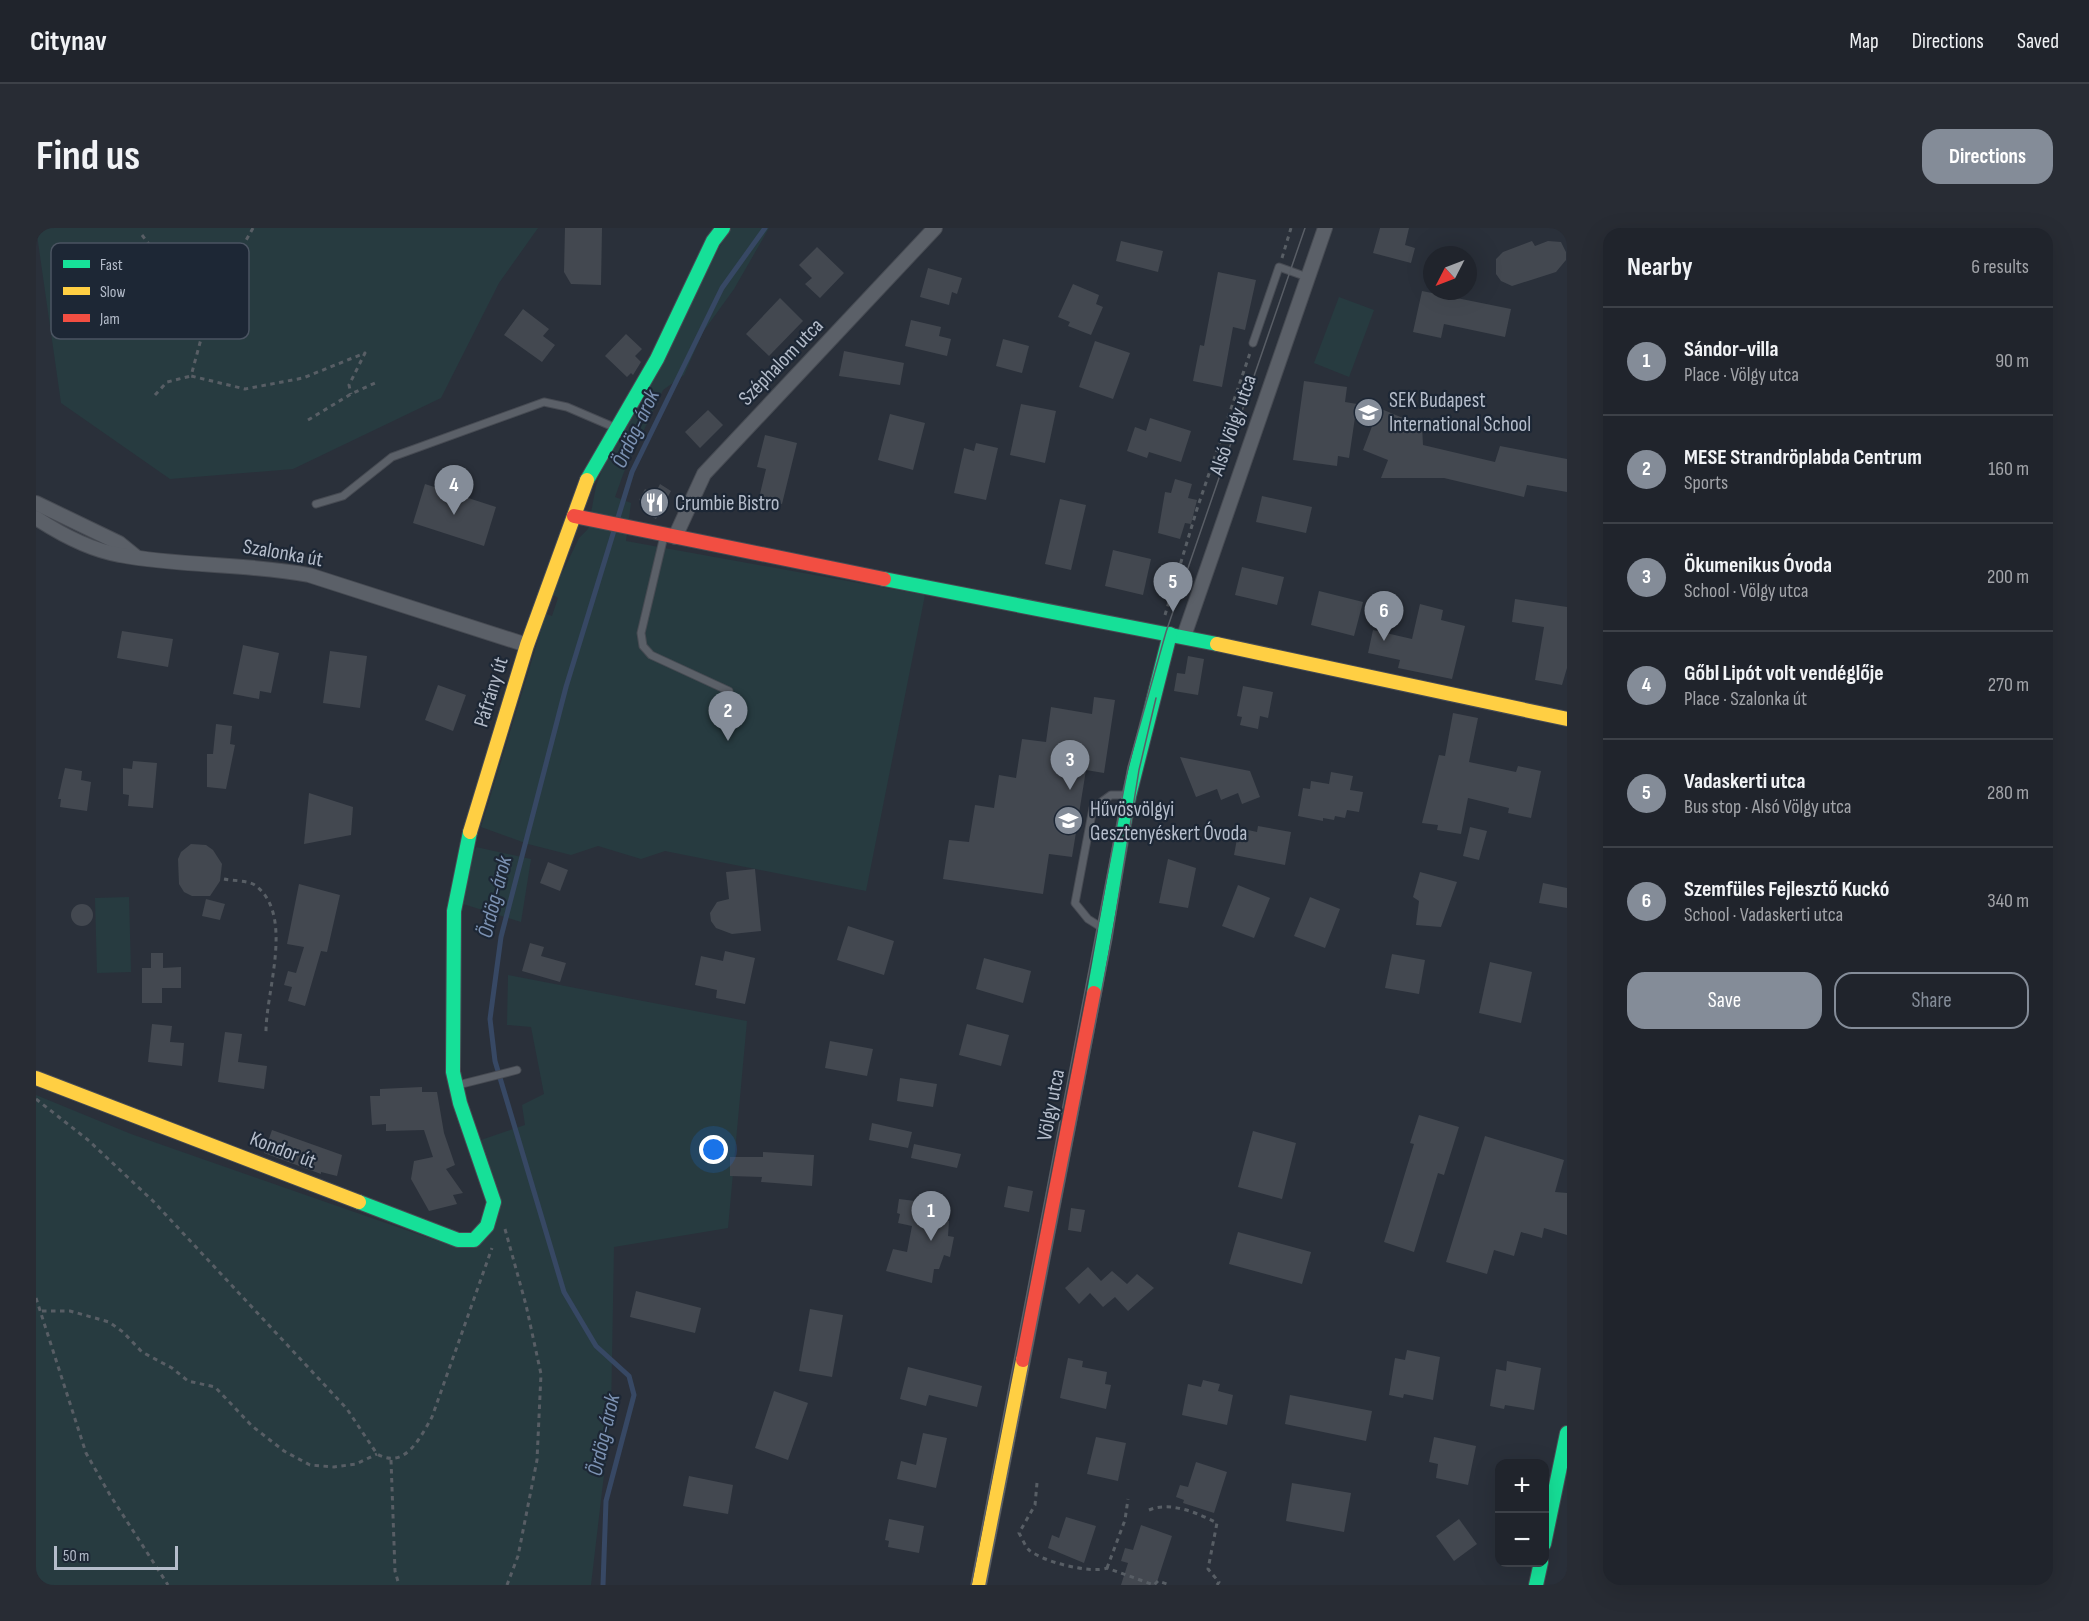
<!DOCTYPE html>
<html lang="en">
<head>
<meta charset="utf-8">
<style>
	:root { --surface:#20242c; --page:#282c34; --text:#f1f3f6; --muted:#a2a4a9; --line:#3d4148; --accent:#848c98 }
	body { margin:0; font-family:"Sofia Sans Condensed",sans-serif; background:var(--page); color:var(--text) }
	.controls { position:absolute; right:18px; bottom:18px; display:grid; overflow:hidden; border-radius:12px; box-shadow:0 6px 24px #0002 }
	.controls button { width:54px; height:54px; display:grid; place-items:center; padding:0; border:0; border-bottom:2px solid var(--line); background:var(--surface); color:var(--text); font:30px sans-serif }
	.compass { position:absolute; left:1387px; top:18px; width:54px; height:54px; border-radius:50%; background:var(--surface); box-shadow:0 6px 24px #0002; rotate:228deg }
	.scale { position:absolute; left:18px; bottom:15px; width:124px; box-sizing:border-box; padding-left:6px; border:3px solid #b5bdcb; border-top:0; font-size:16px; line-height:21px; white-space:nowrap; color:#b5bdcb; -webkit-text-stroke:4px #1d2735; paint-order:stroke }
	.you { position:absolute; left:678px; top:922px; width:21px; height:21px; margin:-15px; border:4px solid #fff; border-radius:50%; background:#1a73e8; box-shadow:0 0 0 9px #1a73e833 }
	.badge { display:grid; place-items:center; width:39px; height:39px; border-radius:50%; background:var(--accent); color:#fff; font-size:20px; font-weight:700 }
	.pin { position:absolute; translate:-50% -50px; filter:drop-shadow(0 2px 3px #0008) }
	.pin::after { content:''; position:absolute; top:32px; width:21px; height:18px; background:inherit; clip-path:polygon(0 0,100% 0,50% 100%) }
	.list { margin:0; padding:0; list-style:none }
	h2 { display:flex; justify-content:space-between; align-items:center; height:78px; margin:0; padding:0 24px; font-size:26px }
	h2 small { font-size:20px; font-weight:400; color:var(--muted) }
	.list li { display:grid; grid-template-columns:39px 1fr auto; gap:18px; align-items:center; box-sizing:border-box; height:108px; padding:0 24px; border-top:2px solid var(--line) }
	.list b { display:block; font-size:22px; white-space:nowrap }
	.list p { margin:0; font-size:20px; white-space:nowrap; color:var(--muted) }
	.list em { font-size:20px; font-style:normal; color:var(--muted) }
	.actions { display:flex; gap:12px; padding:18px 24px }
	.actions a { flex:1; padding:14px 0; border:2px solid var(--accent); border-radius:18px; text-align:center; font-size:21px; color:var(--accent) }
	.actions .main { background:var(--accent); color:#fff }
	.map { position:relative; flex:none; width:1531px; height:1357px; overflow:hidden; border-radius:18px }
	header { display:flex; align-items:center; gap:36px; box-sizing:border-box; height:84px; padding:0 30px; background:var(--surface); border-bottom:2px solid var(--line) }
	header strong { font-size:28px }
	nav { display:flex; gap:33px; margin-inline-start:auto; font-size:21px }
	.intro { display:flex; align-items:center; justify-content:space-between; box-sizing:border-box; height:144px; padding:0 36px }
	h1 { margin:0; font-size:42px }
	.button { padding:15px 27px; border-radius:18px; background:var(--accent); color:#fff; font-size:21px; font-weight:700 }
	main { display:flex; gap:36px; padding:0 36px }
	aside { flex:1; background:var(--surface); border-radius:18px; box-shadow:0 6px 24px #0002 }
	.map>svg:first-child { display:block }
	.green { fill:#273b40 }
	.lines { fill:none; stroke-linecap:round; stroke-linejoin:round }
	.stream { stroke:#374864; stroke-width:5 }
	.building { fill:#434850 }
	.lane-casing { stroke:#474b53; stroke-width:9 }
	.street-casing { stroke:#474b53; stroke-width:16 }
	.fast-casing { stroke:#474b53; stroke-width:16 }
	.slow-casing { stroke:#474b53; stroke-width:16 }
	.jam-casing { stroke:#474b53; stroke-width:16 }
	.path { stroke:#585e65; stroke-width:3; stroke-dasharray:4.5 4.5; stroke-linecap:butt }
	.lane { stroke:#5b6068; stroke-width:7 }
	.street { stroke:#5b6068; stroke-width:14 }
	.fast { stroke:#16e098; stroke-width:14 }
	.slow { stroke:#ffcf43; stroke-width:14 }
	.jam { stroke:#f24e42; stroke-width:14 }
	.tram { stroke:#595e66; stroke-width:1.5 }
	.labels { text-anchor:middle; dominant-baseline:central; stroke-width:4.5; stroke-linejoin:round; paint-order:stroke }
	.street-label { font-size:21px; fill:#b5bdcb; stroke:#1d2735 }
	.poi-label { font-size:21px; fill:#b5bdcb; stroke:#1d2735; text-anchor:start }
	.water-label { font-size:22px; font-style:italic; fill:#7c92b3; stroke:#1d2735 }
	.key { fill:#1d2735; stroke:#4b5462; stroke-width:1.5 }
	.key-label { font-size:16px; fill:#b5bdcb }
</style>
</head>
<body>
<header>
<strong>Citynav</strong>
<nav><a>Map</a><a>Directions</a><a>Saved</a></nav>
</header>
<div class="intro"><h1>Find us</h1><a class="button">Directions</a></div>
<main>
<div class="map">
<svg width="1531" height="1357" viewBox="0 0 1531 1357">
	<rect width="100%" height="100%" fill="#2a303a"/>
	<g class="green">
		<path d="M0,0H502L463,55L405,170L257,241L134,251L25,175Z"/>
		<path d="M694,0H733L698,61L667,104L648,147L627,162L588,244L579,269L595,275L590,313L889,367L830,663L629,623L605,631L562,618L535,627L492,616L445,599L510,386L516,388L522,370L516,366L543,310L552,301L560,258L575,218Z"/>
		<path d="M1303,69L1338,82L1313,149L1278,135Z"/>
		<path d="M440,619L495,631L485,694L427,676L431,650Z"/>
		<path d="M93,669L95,744L61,745L59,670Z"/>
		<path d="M472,747L711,793L692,1000L578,1019L575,1187L555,1357H0V867L95,906L413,1017L454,999L445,912L489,897L486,877L508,866L495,799L471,797Z"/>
	</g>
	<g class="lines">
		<path class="stream" d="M567,1357L570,1273L598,1167L593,1148L560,1118L528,1064L459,833L454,791L465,709L530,459L596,244L686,60L729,0"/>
	</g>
	<g class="building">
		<path d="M529,0H566L565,57L535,56L528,44Z"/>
		<path d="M1344,0H1373L1369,17L1379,20L1375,35L1337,25Z"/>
		<path d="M1085,13L1127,23L1122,44L1080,33Z"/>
		<path d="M1496,13L1499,18L1512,13L1525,14L1530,24V32L1520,44L1476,58L1465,53L1460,46V31L1467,24Z"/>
		<path d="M781,19L808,45L784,70L769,56L776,50L763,37Z"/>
		<path d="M892,40L926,50L921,66L916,64L913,77L884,69Z"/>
		<path d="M1182,44L1220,52L1209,102L1197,99L1186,159L1157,153L1164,117L1168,118Z"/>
		<path d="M1037,56L1063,67L1060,76L1067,79L1055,107L1032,98L1034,94L1022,89Z"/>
		<path d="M1386,63L1475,81L1469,109L1408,96L1405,110L1377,104Z"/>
		<path d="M744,70L767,93L733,128L710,106Z"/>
		<path d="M487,81L513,101L507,108L519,117L506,134L468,107Z"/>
		<path d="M875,92L905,99L903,108L915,111L911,128L869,118Z"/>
		<path d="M590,106L606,121L599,128L605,134L597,147L595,145L591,149L569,128Z"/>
		<path d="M967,111L993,118L986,145L960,138Z"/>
		<path d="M1059,113L1094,125L1077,171L1043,159Z"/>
		<path d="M808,123L868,135L864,157L803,148Z"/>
		<path d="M1268,153L1311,159L1309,174L1321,176L1313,230L1302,228L1301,238L1257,232Z"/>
		<path d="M985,176L1020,183L1009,235L974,227Z"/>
		<path d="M1343,180L1386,198L1387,217L1459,234L1464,218L1531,231V264L1491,257L1488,269L1408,250H1345L1352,232L1327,222Z"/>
		<path d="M672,182L687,197L664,220L649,204Z"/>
		<path d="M854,186L889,195L877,242L842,232Z"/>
		<path d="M1114,190L1155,203L1145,234L1113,224L1111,230L1091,223L1099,199L1110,203Z"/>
		<path d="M729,207L761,215L746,276L723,270L730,241L721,239Z"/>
		<path d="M940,215L962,220L950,272L918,265L928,220L938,223Z"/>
		<path d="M1139,251L1156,256L1152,270L1161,272L1155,296L1149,295L1144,311L1122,305L1129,264L1135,265Z"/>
		<path d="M389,256L460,279L448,318L377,295Z"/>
		<path d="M624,256L635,263L620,291L609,285L613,278L603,272L609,261L619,266Z"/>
		<path d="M1226,268L1276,279L1270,305L1220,294Z"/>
		<path d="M1024,271L1050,277L1035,342L1009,336Z"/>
		<path d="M1077,322L1115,331L1107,367L1069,358Z"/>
		<path d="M1206,339L1248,349L1241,377L1199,367Z"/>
		<path d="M1283,363L1327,374L1318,408L1275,397Z"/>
		<path d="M1479,371L1531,379V440L1526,457L1499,452L1508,399L1476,394Z"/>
		<path d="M1384,376L1407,382L1405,392L1429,398L1416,451L1362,440L1364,432L1332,425L1337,402L1376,411Z"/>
		<path d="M86,403L137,411L132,439L81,430Z"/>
		<path d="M207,417L243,425L235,465L224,463L223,471L197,466Z"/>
		<path d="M294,423L331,428L324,480L287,475Z"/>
		<path d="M1152,428L1168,431L1162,467L1138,463L1141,445L1149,446Z"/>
		<path d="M402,457L430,467L417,503L389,492Z"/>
		<path d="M1207,458L1237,464L1232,490L1224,488L1222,501L1204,497L1206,489L1201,488Z"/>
		<path d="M1058,469L1079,472L1068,545L1050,542L1036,629L1013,626L1007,666L907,651L913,612L933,614L939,577L958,580L963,547L980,550L986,511L1010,514L1015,479L1056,486Z"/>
		<path d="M1417,485L1442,490L1433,534L1480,544L1482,538L1505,543L1495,590L1472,585L1473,580L1432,570L1425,606L1401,602L1402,597L1386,595L1403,527L1409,528Z"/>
		<path d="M180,496L196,498L194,516L199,517L190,561L171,559V526H177Z"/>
		<path d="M1144,529L1214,543L1224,569L1206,576L1202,565L1185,572L1181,561L1160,569Z"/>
		<path d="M97,533L121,535L117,580L92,578L93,567L87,566V540L96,541Z"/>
		<path d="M29,540L46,543L45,552L55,554L51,583L24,579L25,571H22Z"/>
		<path d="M1295,544L1317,548L1314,562L1327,564L1323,584L1311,582L1309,590L1299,588L1298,592L1287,590V593L1262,588L1267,560L1274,561L1275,553L1293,556Z"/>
		<path d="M273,565L317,579L315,607L268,616Z"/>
		<path d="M1222,598L1255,604L1249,637L1198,627L1203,600L1221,604Z"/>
		<path d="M1434,599L1451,603L1443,632L1427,628Z"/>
		<path d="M155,616L170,617L177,622L186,636L184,653L174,668H156L148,664L143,656L142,631L145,624Z"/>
		<path d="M1132,631L1160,640L1152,680L1123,675Z"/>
		<path d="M512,634L532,642L524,663L504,655Z"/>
		<path d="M719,641L725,703L696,706L680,700L675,693L674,685L681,674L693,671L690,644Z"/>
		<path d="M1384,644L1421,654L1405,699L1380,697L1383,673L1377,669Z"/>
		<path d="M1507,655L1531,660V680L1503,675Z"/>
		<path d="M263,656L304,667L291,724L285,723L269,778L252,773L256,759L248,757L252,743L260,745L268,719L251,716Z"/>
		<path d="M1202,657L1234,670L1218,710L1186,698Z"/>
		<path d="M1274,669L1304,681L1289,720L1258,708Z"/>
		<path d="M170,671L189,676L184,692L166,688Z"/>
		<circle cx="46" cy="687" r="11"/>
		<path d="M812,698L858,713L848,747L801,732Z"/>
		<path d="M494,715L508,719L505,728L530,735L524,754L486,743Z"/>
		<path d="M689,723L719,730L709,776L680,770L681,762L659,757L665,728L687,733Z"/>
		<path d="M115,725H127V740L145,739V760H126V775H106V740H115Z"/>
		<path d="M1356,726L1389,732L1383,766L1349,760Z"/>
		<path d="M948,730L995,743L987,775L940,761Z"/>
		<path d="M1454,734L1496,744L1485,795L1443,785Z"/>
		<path d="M116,796L136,798L134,814L148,815L146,838L112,834Z"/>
		<path d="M931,796L973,807L965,838L923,827Z"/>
		<path d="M189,804L206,806L202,834L231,838L228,861L182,854Z"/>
		<path d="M794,813L837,821L831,848L789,840Z"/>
		<path d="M864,850L901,856L897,879L861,873Z"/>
		<path d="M386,859V864H401L408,905L419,937L410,941L427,965L417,967L421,976L393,983L375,951L378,933L397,929L388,902L350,903V896L336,897L334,868H344V861Z"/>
		<path d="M1383,887L1423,899L1408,947L1402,945L1378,1024L1348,1014L1378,916L1374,915Z"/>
		<path d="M836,895L876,904L872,920L833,912Z"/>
		<path d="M236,902L306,927L301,948L285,944V946L228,925Z"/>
		<path d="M1217,903L1260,915L1246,971L1202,959Z"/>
		<path d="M1449,908L1528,932L1519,964L1531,965V1007L1508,1000L1506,1010L1485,1004L1478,1028L1458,1022L1451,1046L1410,1034Z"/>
		<path d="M878,916L925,926L921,940L875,930Z"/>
		<path d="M727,924L778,927L776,958L725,954L726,949L694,948V929H727Z"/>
		<path d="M972,958L997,963L993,984L968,979Z"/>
		<path d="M863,971L911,977L908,992L913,993L912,1008L918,1009L914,1029L908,1027L903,1041H898L896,1055L850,1043L857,1021L871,1024L876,998L862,995L864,986L861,985Z"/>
		<path d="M1035,980L1049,982L1045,1004L1032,1002Z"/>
		<path d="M1202,1004L1275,1024L1266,1056L1193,1036Z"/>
		<path d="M1052,1039L1065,1053L1076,1043L1091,1056L1101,1046L1118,1060L1092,1083L1079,1069L1067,1079L1054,1065L1043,1076L1029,1060Z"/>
		<path d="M600,1063L665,1080L659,1105L594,1089Z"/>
		<path d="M774,1081L807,1087L796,1149L763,1143Z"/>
		<path d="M1371,1122L1404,1129L1397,1172L1368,1166L1367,1170L1353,1167L1359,1130L1369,1132Z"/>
		<path d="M1032,1130L1047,1133L1046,1139L1071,1144L1069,1156L1075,1157L1070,1181L1024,1170Z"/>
		<path d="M1471,1133L1505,1140L1498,1182L1469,1177L1468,1181L1454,1178L1460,1141L1470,1143Z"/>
		<path d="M872,1139L946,1158L941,1179L893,1167L890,1178L864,1171Z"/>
		<path d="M1167,1152L1184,1156L1182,1163L1197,1167L1191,1197L1146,1187L1152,1156L1165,1159Z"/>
		<path d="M738,1163L772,1175L752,1232L719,1220Z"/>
		<path d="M1254,1167L1336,1183L1330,1213L1249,1196Z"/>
		<path d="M887,1205L911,1210L900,1260L861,1251L865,1233L880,1237Z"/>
		<path d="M1060,1209L1090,1215L1082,1253L1051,1246Z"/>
		<path d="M1398,1209L1440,1218L1432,1257L1400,1250L1402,1236L1393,1234Z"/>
		<path d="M1160,1234L1191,1244L1178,1285L1147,1275L1148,1272L1140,1269L1144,1257L1152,1259Z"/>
		<path d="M653,1248L697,1257L692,1286L647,1278Z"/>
		<path d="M1256,1255L1315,1265L1308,1304L1250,1293Z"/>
		<path d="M1030,1289L1060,1298L1048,1335L1012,1320L1016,1307L1023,1310Z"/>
		<path d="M853,1291L888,1298L883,1325L852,1319L853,1313L849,1312Z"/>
		<path d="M1423,1291L1441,1316L1418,1333L1400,1308Z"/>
		<path d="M1105,1297L1136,1308L1120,1357H1085L1092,1335L1085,1333L1089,1320L1097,1322Z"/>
	</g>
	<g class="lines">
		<defs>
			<g id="lane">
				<path d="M1217,115L1243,39L1271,49"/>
				<path d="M280,276L307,268L356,229L508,174L531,179L580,200"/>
				<path d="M628,308L605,405L607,418L615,427L693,463"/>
				<path d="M1068,701L1052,691L1039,675L1057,580L1075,567H1090"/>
				<path d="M422,857L481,842"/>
			</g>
			<g id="street">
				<path d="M0,275L83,315L99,328"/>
				<path d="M0,290C26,307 54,322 84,327C147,339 211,335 273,347L491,417"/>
				<path d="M639,309L668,246L899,0"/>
				<path d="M1148,408L1289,0"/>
			</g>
			<g id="fast">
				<path d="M551,252L621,131L677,13L687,0"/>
				<path d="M848,351L1181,416"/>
				<path d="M1058,765L1093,568L1134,406"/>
				<path d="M323,974L422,1012H438L451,998L458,974L424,875L417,844L418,683L434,604"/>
				<path d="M1508,1316L1531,1205"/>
				<path d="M1500,1357L1505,1334"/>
			</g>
			<g id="slow">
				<path d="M1181,416L1531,491"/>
				<path d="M434,604L491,417L551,252"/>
				<path d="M0,850L323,974"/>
				<path d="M943,1357L987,1132"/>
			</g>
			<g id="jam">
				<path d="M538,288L848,351"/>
				<path d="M987,1132L1058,765"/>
			</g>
		</defs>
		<use href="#lane" class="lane-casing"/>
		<use href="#street" class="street-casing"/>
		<use href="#fast" class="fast-casing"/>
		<use href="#slow" class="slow-casing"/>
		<use href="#jam" class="jam-casing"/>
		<g class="path">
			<path d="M217,0L175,74L155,148L209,161L267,150L329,125L313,157L315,166"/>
			<path d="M106,7L143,56L175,74"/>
			<path d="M1246,30L1255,0"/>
			<path d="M119,167L131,154L155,148"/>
			<path d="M272,192L315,166L339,155"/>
			<path d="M1129,387L1161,281L1214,125"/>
			<path d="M188,651C197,653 213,652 220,658C259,688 229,765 230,806"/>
			<path d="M0,871L52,912L117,973L311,1181L341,1226C369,1242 384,1210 396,1189L456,1020"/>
			<path d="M469,1001L490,1077L505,1146L501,1232L482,1328L471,1357"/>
			<path d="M0,1070L50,1225L74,1267L132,1357"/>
			<path d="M6,1083H34L73,1094L87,1104L106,1124L136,1140L152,1153L179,1159L216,1198L248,1223L274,1237L298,1239L320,1236L341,1226"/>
			<path d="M355,1232L359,1343L363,1357"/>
			<path d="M1001,1255L999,1277L983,1305C986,1310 989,1318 993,1322C1007,1334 1055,1346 1071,1340L1118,1357L1122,1353L1134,1357"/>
			<path d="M1113,1282C1134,1273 1162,1285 1181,1295L1172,1341L1183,1354L1181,1357"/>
			<path d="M1071,1340L1089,1292L1092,1271"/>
		</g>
		<use href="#lane" class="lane"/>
		<use href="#street" class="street"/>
		<use href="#fast" class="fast"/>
		<use href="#slow" class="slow"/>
		<use href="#jam" class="jam"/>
		<g class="tram">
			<path d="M935,1357L1092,539L1130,404L1269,0"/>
			<path d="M950,1357L1076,710L1103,542L1120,470"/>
		</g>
	</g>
	<defs>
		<symbol id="school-disc" viewBox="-11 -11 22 22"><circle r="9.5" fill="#848c98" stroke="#1d2735"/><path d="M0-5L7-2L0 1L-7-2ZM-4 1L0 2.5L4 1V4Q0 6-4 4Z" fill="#fff"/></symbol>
		<symbol id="restaurant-disc" viewBox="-11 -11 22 22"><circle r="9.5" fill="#848c98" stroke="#1d2735"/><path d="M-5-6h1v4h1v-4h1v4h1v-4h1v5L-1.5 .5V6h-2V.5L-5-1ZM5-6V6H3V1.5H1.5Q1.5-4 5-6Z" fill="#fff"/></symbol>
	</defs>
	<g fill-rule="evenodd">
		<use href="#school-disc" x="1316" y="168" width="33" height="33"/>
		<use href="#restaurant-disc" x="602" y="258" width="33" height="33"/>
		<use href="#school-disc" x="1016" y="576" width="33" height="33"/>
	</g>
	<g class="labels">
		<g class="street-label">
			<text transform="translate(745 134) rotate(-46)">Széphalom utca</text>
			<text transform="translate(1197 197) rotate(-71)">Alsó Völgy utca</text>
			<text transform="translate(247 325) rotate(10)">Szalonka út</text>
			<text transform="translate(455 464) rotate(-73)">Páfrány út</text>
			<text transform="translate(1015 877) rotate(-79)">Völgy utca</text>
			<text transform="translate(247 922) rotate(21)">Kondor út</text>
		</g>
		<g class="poi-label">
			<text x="1353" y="172">SEK Budapest<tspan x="1353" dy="24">International School</tspan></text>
			<text x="639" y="275">Crumbie Bistro</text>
			<text x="1054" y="581">Hűvösvölgyi<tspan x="1054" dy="24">Gesztenyéskert Óvoda</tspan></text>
		</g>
		<g class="water-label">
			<text transform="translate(600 201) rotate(-65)">Ördög-árok</text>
			<text transform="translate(459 669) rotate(-76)">Ördög-árok</text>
			<text transform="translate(568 1207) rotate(-77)">Ördög-árok</text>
		</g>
	</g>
	<rect x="15" y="15" width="198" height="96" rx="9" class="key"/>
	<rect x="27" y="32" width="27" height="8" fill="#16e098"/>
	<rect x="27" y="59" width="27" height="8" fill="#ffcf43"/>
	<rect x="27" y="86" width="27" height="8" fill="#f24e42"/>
	<g class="key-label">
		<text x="64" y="42">Fast</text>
		<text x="64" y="69">Slow</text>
		<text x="64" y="96">Jam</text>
	</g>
</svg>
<div class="controls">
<button>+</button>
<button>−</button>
</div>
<svg class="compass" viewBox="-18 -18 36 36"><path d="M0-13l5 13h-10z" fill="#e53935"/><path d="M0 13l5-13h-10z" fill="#a2a4a9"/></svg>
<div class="scale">50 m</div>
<div class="you"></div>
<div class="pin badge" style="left:895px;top:1013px">1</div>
<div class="pin badge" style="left:692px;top:513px">2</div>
<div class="pin badge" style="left:1034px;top:562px">3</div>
<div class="pin badge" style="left:418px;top:287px">4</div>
<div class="pin badge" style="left:1137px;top:384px">5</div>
<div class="pin badge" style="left:1348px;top:413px">6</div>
</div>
<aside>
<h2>Nearby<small>6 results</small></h2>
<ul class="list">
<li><span class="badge">1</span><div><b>Sándor-villa</b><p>Place · Völgy utca</p></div><em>90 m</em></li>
<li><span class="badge">2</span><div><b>MESE Strandröplabda Centrum</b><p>Sports</p></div><em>160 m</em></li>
<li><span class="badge">3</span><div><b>Ökumenikus Óvoda</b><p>School · Völgy utca</p></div><em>200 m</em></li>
<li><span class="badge">4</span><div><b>Gőbl Lipót volt vendéglője</b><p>Place · Szalonka út</p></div><em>270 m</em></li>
<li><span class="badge">5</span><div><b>Vadaskerti utca</b><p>Bus stop · Alsó Völgy utca</p></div><em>280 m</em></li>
<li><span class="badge">6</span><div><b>Szemfüles Fejlesztő Kuckó</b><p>School · Vadaskerti utca</p></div><em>340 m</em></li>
</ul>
<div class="actions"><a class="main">Save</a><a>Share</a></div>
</aside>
</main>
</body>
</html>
